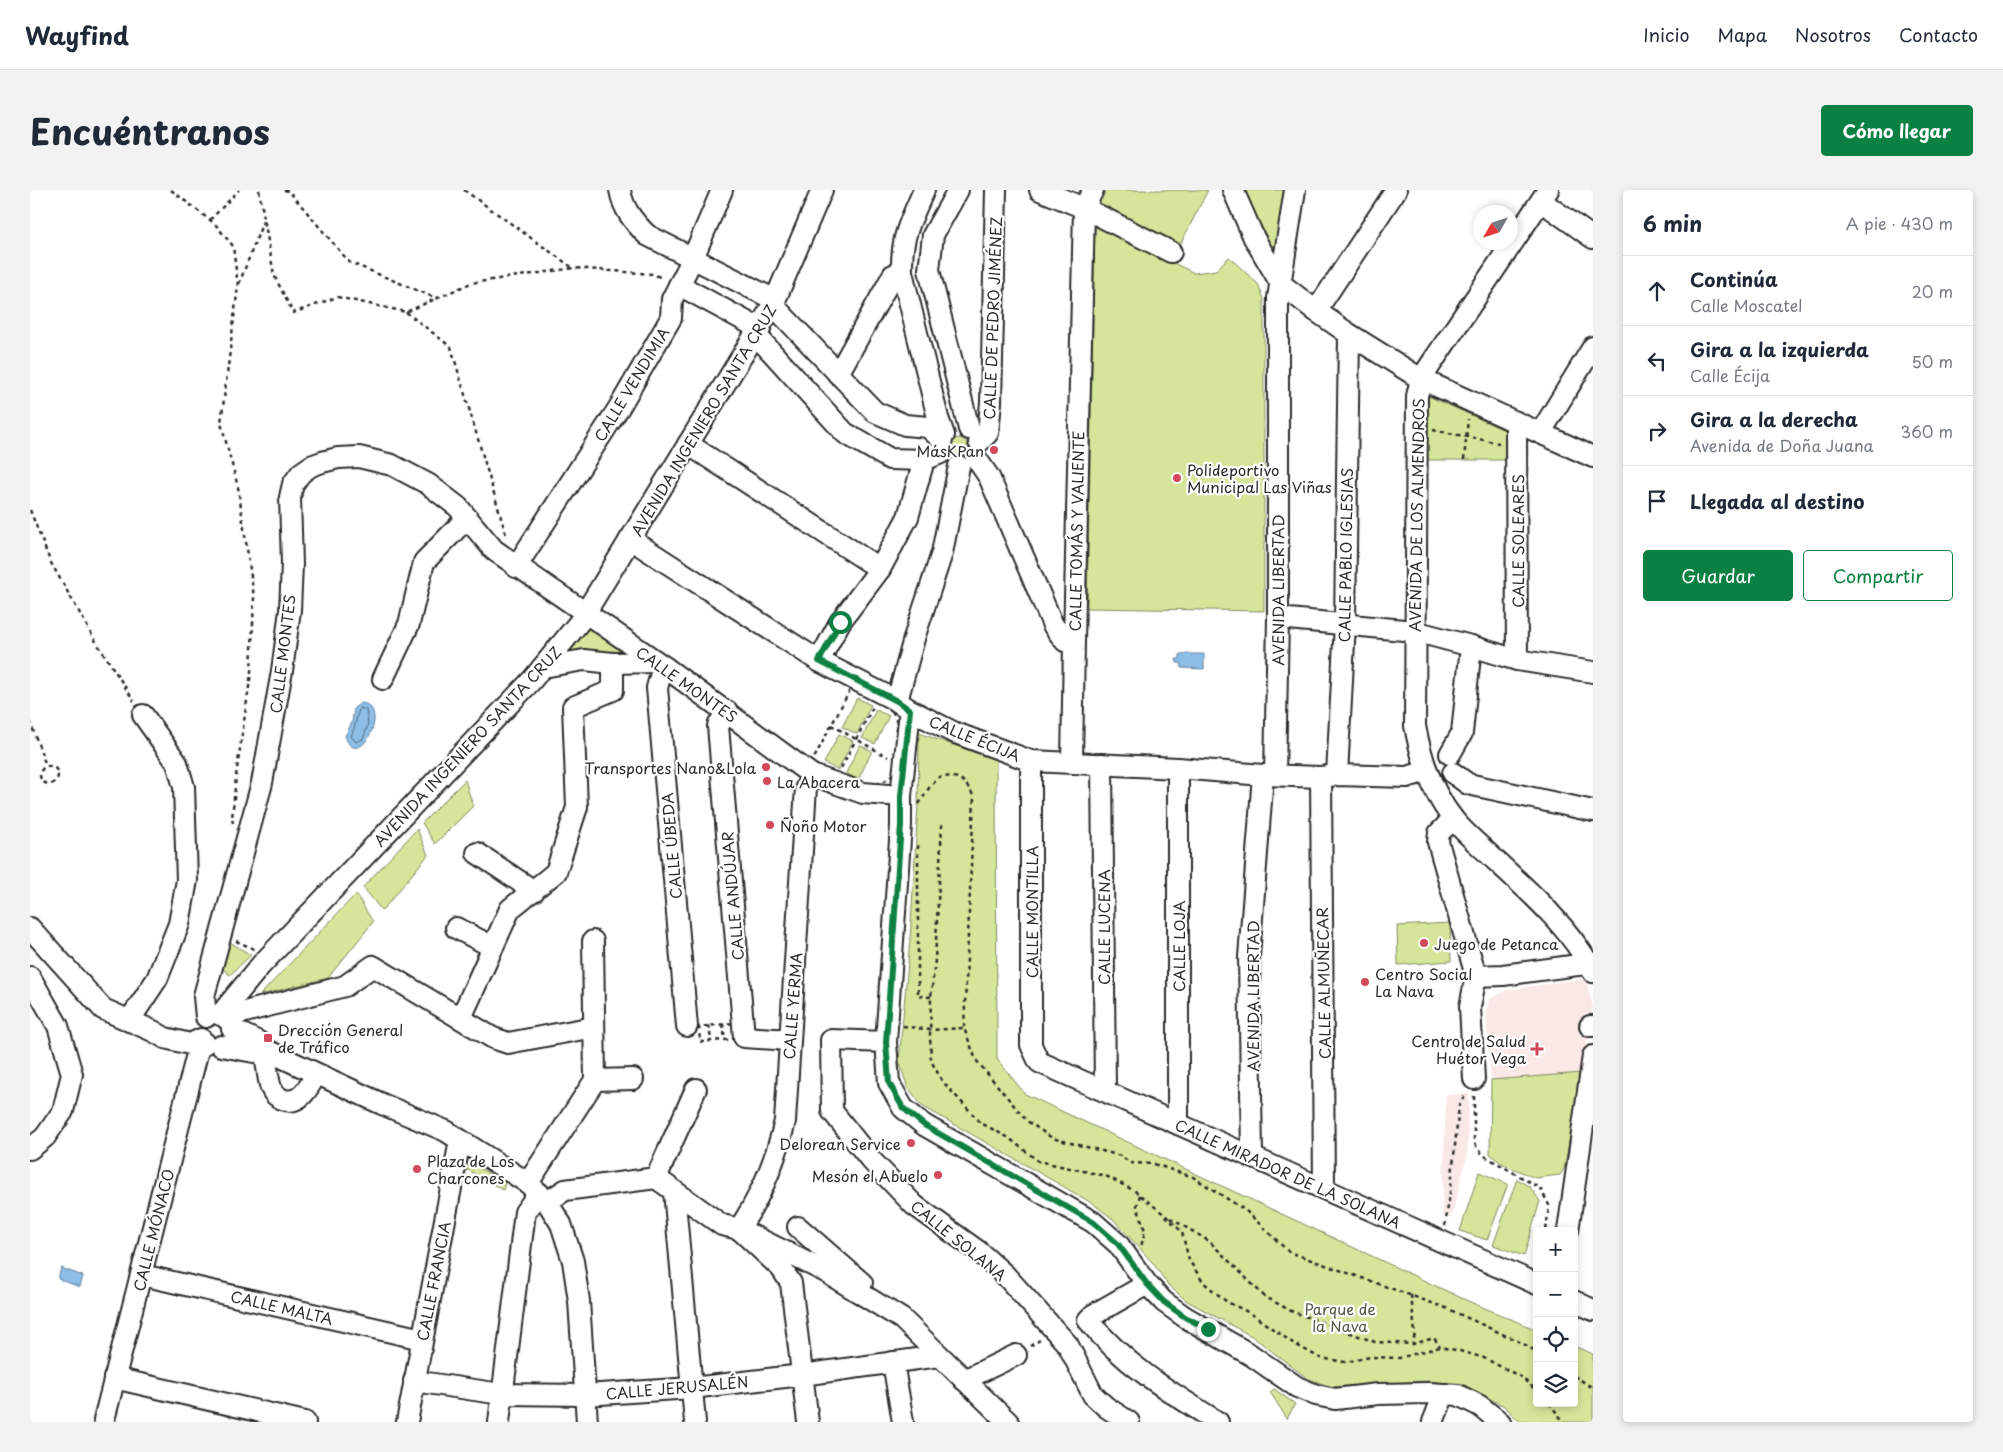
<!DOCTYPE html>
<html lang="es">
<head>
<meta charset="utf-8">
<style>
	:root { --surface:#fff; --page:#f2f2f3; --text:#1f2937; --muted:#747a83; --line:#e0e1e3; --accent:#0b8043 }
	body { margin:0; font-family:"Playpen Sans",sans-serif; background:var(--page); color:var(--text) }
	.controls { position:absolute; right:15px; bottom:15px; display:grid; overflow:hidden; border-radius:5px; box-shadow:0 2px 8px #0003 }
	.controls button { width:45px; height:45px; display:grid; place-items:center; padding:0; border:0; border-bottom:1px solid var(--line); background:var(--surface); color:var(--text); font:25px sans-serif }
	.compass { position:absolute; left:1443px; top:15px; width:45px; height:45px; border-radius:50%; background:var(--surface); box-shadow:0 2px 8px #0003; rotate:231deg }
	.stop { position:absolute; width:15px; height:15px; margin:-11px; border:4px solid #0b8043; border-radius:50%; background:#fff }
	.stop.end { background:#0b8043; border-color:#fff; box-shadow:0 1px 5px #0008 }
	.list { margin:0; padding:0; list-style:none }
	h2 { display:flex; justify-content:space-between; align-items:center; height:65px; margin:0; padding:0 20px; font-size:21px }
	h2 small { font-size:16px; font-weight:400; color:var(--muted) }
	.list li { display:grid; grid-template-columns:32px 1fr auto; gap:15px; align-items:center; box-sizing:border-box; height:70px; padding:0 20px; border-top:1px solid var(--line) }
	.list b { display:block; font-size:19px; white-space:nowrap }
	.list p { margin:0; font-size:16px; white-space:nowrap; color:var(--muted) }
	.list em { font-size:16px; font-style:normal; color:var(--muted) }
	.actions { display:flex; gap:10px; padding:15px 20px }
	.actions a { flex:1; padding:11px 0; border:1px solid var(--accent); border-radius:5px; text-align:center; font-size:18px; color:var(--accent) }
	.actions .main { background:var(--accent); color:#fff }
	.icon { flex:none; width:28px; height:28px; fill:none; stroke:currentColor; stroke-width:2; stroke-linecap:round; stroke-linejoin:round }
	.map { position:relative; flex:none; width:1563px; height:1232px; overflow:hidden; border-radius:5px }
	header { display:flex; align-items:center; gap:30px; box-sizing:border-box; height:70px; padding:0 25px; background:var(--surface); border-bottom:1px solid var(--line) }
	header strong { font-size:24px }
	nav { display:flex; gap:28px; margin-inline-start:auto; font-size:18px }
	.intro { display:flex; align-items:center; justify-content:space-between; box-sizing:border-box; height:120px; padding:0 30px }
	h1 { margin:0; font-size:35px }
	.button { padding:12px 22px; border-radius:5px; background:var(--accent); color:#fff; font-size:18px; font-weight:700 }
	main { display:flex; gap:30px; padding:0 30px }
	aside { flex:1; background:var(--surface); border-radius:5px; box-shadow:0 2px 8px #0003 }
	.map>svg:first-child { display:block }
	.built { fill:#fae8e6 }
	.green { fill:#d5e599; stroke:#808862 }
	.water { fill:#8cbee8; stroke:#65839c }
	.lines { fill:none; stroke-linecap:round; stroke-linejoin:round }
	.shore { stroke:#526677; stroke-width:1 }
	.minor-casing { stroke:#2b2b2b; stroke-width:24 }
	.path { stroke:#2b2b2b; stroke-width:2.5; stroke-dasharray:4 4; stroke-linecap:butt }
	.minor { stroke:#fff; stroke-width:20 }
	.route { stroke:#0b8043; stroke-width:6 }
	.poi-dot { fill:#d1495b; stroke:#fff; stroke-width:2 }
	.labels { text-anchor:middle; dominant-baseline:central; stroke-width:4.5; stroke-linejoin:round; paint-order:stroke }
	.street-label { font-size:15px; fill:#2b2b2b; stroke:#fff }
	.poi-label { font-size:15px; fill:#2b2b2b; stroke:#fff; text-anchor:start }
	.park-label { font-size:15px; fill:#565a46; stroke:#fff }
</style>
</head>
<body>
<header>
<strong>Wayfind</strong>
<nav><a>Inicio</a><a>Mapa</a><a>Nosotros</a><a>Contacto</a></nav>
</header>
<div class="intro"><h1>Encuéntranos</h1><a class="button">Cómo llegar</a></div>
<main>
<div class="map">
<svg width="1563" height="1232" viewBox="0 0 1563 1232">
	<rect width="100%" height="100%" fill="#fff"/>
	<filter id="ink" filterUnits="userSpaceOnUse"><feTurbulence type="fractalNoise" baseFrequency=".02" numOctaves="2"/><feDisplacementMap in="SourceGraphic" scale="10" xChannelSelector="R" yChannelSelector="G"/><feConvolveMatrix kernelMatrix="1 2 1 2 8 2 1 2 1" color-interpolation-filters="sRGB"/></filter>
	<g filter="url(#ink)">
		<g class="built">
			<path d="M1550,789L1556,792L1563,816L1552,883L1461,890L1456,822L1460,809L1477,800Z"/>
			<path d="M1439,904L1437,966L1421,1028L1412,1025L1416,905Z"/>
		</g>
		<g class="green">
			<path d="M1073,0H1178L1148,59L1064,18Z"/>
			<path d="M1214,0H1257L1248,71Z"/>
			<path d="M1065,34L1164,83L1186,80L1199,67L1228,94L1234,109V421L1057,418Z"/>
			<path d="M1398,206L1479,242V270H1397Z"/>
			<circle cx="929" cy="257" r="9"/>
			<path d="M557,437L560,438L602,464L536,463Z"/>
			<path d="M827,508L841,515L827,544L812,537Z"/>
			<path d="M846,520L859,526L845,554L832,548Z"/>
			<path d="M889,543L966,570L967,869L995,904L1438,1111L1507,1140V1213H1544V1156L1563,1164V1232H1490L1474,1216L1434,1195L1399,1191L1301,1197L1277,1188L1223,1147L1157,1111L1139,1096L1122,1072L1083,1029L1062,1013L892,916L877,896L869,871L880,750L888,615Z"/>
			<path d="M809,544L823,551L808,580L794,573Z"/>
			<path d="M830,555L842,561L828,590L816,583Z"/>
			<path d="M435,590L443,616L405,654L392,633Z"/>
			<path d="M387,639L398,665L352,721L333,697Z"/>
			<path d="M326,704L343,732L298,788L230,805Z"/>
			<path d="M1420,733L1421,771L1368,775L1367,736Z"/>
			<path d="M198,751L221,765L200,785L191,778Z"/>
			<path d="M1552,883L1534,979L1530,985L1505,988L1471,973L1460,964L1461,890Z"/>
			<path d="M437,971L475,993L473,1000L436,979Z"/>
			<path d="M1449,982L1478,994L1457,1050L1430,1041Z"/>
			<path d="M1487,989L1500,997L1510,1011L1494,1066L1463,1055Z"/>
			<path d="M1244,1199L1265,1214L1257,1229L1240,1202Z"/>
		</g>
		<g class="water">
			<path d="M1150,464H1174V479L1151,478V473H1147L1146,469H1150Z"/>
			<path d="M331,513C363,516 328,584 315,546L322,532L324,518Z"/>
			<path d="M31,1078L53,1086L50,1097L28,1089Z"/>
		</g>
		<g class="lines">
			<path class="shore" d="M330,518L336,520L338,534L333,549L326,552L321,546C326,537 326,525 330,518Z"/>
			<defs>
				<g id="minor">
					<path d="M590,0C593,19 603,31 617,45L745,110"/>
					<path d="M894,0C880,32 871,46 872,82L908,228L914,245"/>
					<path d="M928,0L903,45L899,80L939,239"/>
					<path d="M1010,0L1054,18L1141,62"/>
					<path d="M1203,0L1224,48L1251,94L1286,121L1319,144L1391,189L1563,267"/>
					<path d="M1518,0L1391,189L1387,206L1385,536C1391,568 1403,604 1424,630C1436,645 1452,657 1465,670C1500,702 1542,740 1563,782"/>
					<path d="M1511,11L1563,48"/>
					<path d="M649,95L730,139"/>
					<path d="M743,115L845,222L875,235L898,237L912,250"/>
					<path d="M1286,121L1366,0"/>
					<path d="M726,145L815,243L860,269L894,270L911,263"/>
					<path d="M808,184L863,85L872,82"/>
					<path d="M1486,232L1487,470"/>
					<path d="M1511,242L1563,157"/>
					<path d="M949,252L958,243L961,212L966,0"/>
					<path d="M658,254L850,379"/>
					<path d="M946,268L959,287L1023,435L1035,451L1044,452L1054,18L1063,0"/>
					<path d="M600,349L789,471L867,511L880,520L923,542L1001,571L1148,578L1233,585L1291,587L1307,585L1377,587L1397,581"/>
					<path d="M486,377L590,216L641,128L642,109L663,68L692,0"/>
					<path d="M1248,428L1384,441L1441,456L1487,470L1563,482"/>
					<path d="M789,471L810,432L850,379L878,327L894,270"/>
					<path d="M513,477L554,470L583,473L626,472"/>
					<path d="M636,478L630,487L627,498L657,836"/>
					<path d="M353,489L379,434L394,372L437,328"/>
					<path d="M867,511L885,445L912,363L929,276"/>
					<path d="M880,520L871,606V635L856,852L859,893L873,918L894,935L1063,1032L1088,1054L1117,1094L1134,1112L1155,1127L1221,1165L1267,1197L1286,1205L1305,1209L1348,1204L1398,1203L1428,1205L1450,1216L1470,1232"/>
					<path d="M697,521L688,536L714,847L760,850"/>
					<path d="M1420,564L1432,543L1441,456"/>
					<path d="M1001,571V855L1009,872L1507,1094"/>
					<path d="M1042,572L1044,452"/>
					<path d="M1072,574L1075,900"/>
					<path d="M1148,578V934"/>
					<path d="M1423,583L1438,594L1563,621"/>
					<path d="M1245,585L1248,428V108L1265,0"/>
					<path d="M1307,585L1315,433L1319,144"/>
					<path d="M1291,587L1294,998"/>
					<path d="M1423,629L1409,643L1408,652L1446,786L1440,817L1444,889"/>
					<path d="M447,663L504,701"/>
					<path d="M0,738L73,819L123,841L135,848L160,854L171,849"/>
					<path d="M426,738L463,757"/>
					<path d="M1446,786L1473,785L1563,773"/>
					<path d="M0,787L28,836L42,884L33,921L15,947L0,959"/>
					<path d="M190,825L231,775L502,490L551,430L743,115L792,0"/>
					<path d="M176,827L174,806L232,593L252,481L260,420L262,374L260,307L263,294L271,283L281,276L292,272L308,268L329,267L362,275L398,294L428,317L464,360L636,478L782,585L833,603L871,606"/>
					<path d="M431,828L480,719L526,682L547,617L543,517L583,500V473"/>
					<path d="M197,829L211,823L315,796L343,776L463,848L478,853L564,837"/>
					<path d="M99,831L127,789L149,734L157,690L154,597L147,573L113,525"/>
					<path d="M1560,836H1563"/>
					<path d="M202,839L229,852L234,859L352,914L416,941L498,993L517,1012L531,1034L543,1071L549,1111L557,1232"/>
					<path d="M856,852L801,850L802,921L841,970L884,1015L948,1061L975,1085L1038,1155L1063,1205L1076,1217L1099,1232"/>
					<path d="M191,856L224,862L234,859"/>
					<path d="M234,859C237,871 237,886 241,898C243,903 247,907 252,909C269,917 280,896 286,884"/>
					<path d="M565,890L603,889"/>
					<path d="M1222,966L1219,767L1233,585"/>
					<path d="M626,988L666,899"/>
					<path d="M498,993L565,890L563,751"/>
					<path d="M644,1001L665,1232"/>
					<path d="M517,1012L535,1000L626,988L692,1035L709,1039L796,1082L872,1129L978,1232"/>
					<path d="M768,1037L832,1093"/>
					<path d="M1538,1041L1563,866"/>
					<path d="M112,1085L392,1149"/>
					<path d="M1117,1094L1063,1125L1058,1130C1093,1174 1141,1203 1188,1232"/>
					<path d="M1544,1111L1563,1120"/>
					<path d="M863,1172L873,1232"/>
					<path d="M84,1188L275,1232"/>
					<path d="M934,1190L986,1165"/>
					<path d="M384,1191L471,1204L555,1205L662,1198L772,1185L909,1166"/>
					<path d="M74,1230L168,860L175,853"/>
					<path d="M377,1232L430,950"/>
					<path d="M469,1232L495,1022L509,1003"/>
					<path d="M778,1232L761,1093L751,1078L709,1039C731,1006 746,970 755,931L776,597L782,585"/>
					<path d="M1403,1232L1414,1204"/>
				</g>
			</defs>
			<use href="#minor" class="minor-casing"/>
			<g class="path">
				<path d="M141,0L185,34L203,56L208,96L191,233L208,297L224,407L221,483L206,586L202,629L203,633"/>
				<path d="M229,0L244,85L263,123L307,107L376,122L441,93L544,78L622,84L633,88"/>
				<path d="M254,0L259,1L319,72L408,109"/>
				<path d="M434,0L543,78"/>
				<path d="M180,30L209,0"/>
				<path d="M209,94L234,29"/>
				<path d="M376,122L421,157L477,348"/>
				<path d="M1403,240L1469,253"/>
				<path d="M1434,270L1438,229"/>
				<path d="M0,320L20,371L65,450L104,511"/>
				<path d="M822,496C838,504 860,511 866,529C867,542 869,572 863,583C848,608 800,583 781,574Z"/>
				<path d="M0,531L16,576"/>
				<path d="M801,535L858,567"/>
				<circle cx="19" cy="585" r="9"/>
				<path d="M811,578L843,517"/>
				<path d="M889,614L899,598L909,587C930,585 934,589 944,607L934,838"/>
				<path d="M912,634L905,770L901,807L900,845L901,871L913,892L951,933L979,948L1008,971L1076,986L1105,1001L1135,1025L1152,1042L1159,1070L1173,1092L1197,1112L1220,1123L1263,1153L1290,1168L1315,1172L1341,1167L1369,1168L1410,1157L1430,1161L1454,1168L1491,1187L1507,1201"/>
				<path d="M888,655V806L901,807"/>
				<path d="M206,751L224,759"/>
				<path d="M704,833L706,849L670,852L669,837Z"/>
				<path d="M693,834L695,850"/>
				<path d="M679,835L681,851"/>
				<path d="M873,836L900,840L934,838L946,870L997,931L1022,948L1091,966L1100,973L1124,974L1163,987L1215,1020L1259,1062L1416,1118L1492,1153L1507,1162"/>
				<path d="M1444,906V953L1453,965L1510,998L1519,1015L1516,1041"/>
				<path d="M1110,1005L1107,1016L1115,1041L1111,1057"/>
				<path d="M1140,1028L1179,1051L1234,1106L1261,1121L1345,1152L1383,1154L1404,1148L1410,1157"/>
				<path d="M1415,1036L1421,996L1429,915L1436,904"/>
				<path d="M1381,1105L1385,1143L1383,1153"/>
				<path d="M1000,1156L1010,1150"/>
				<path d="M1544,1186L1563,1198"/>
				<path d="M1519,1213L1534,1232"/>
			</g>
			<use href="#minor" class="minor"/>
		</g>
	</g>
	<g class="lines" filter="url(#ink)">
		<path class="route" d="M810,432L789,471L867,511L880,520L871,606V635L856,852L859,893L873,918L894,935L1063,1032L1088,1054L1117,1094L1134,1112L1155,1127L1178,1139"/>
	</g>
	<g class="poi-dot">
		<circle cx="964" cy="260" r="5"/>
		<circle cx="1147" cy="288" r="5"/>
		<circle cx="736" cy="577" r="5"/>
		<circle cx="737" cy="591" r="5"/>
		<circle cx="740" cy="635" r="5"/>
		<circle cx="1394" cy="753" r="5"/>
		<circle cx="1335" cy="792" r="5"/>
		<rect x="233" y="843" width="10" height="10" rx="2.5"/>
		<path d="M1504.5 851.5h5v5h5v5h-5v5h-5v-5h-5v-5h5z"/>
		<circle cx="881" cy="953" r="5"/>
		<circle cx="387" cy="979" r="5"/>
		<circle cx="908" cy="985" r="5"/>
	</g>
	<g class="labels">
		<g class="street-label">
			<text transform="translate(962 128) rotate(-88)">CALLE DE PEDRO JIMÉNEZ</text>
			<text transform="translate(601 194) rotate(-59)">CALLE VENDIMIA</text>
			<text transform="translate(673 230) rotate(-59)">AVENIDA INGENIERO SANTA CRUZ</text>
			<text transform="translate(1386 325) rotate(-89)">AVENIDA DE LOS ALMENDROS</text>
			<text transform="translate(1046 341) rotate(-89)">CALLE TOMÁS Y VALIENTE</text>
			<text transform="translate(1487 351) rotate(-90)">CALLE SOLEARES</text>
			<text transform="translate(1315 365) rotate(-89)">CALLE PABLO IGLESIAS</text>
			<text transform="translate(1247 400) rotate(-90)">AVENIDA LIBERTAD</text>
			<text transform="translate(252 464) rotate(-83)">CALLE MONTES</text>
			<text transform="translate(657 494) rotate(35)">CALLE MONTES</text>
			<text transform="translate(945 548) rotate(22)">CALLE ÉCIJA</text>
			<text transform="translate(437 556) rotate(-47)">AVENIDA INGENIERO SANTA CRUZ</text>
			<text transform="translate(641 656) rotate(-95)">CALLE ÚBEDA</text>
			<text transform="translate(702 706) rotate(-95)">CALLE ANDÚJAR</text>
			<text transform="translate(1001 722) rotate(-90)">CALLE MONTILLA</text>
			<text transform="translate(1073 737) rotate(-90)">CALLE LUCENA</text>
			<text transform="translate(1148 756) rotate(-90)">CALLE LOJA</text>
			<text transform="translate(1293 793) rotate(-91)">CALLE ALMUÑECAR</text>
			<text transform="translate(1222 806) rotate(-90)">AVENIDA LIBERTAD</text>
			<text transform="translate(762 816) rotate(-86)">CALLE YERMA</text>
			<text transform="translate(1258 983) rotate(24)">CALLE MIRADOR DE LA SOLANA</text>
			<text transform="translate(123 1040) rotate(-76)">CALLE MÓNACO</text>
			<text transform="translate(929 1050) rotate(39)">CALLE SOLANA</text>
			<text transform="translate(403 1091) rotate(-79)">CALLE FRANCIA</text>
			<text transform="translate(252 1117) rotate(13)">CALLE MALTA</text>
			<text transform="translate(647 1197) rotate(-5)">CALLE JERUSALÉN</text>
		</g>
		<g class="poi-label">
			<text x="954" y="260" text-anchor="end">MásKPan</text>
			<text x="1157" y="279">Polideportivo<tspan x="1157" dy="17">Municipal Las Viñas</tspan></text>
			<text x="726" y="577" text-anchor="end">Transportes Nano&amp;Lola</text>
			<text x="747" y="591">La Abacera</text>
			<text x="750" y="635">Ñoño Motor</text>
			<text x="1404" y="753">Juego de Petanca</text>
			<text x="1345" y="783">Centro Social<tspan x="1345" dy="17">La Nava</tspan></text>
			<text x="248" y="839">Drección General<tspan x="248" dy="17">de Tráfico</tspan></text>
			<text x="1496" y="850" text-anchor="end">Centro de Salud<tspan x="1496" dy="17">Huétor Vega</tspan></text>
			<text x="871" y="953" text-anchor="end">Delorean Service</text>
			<text x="397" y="970">Plaza de Los<tspan x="397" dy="17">Charcones</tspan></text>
			<text x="898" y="985" text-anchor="end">Mesón el Abuelo</text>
		</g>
		<g class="park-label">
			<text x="1310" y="1118">Parque de<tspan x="1310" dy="17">la Nava</tspan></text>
		</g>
	</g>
</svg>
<div class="controls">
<button>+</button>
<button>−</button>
<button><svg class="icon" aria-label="locate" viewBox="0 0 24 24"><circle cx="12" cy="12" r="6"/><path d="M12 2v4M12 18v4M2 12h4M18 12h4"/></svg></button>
<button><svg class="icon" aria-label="layers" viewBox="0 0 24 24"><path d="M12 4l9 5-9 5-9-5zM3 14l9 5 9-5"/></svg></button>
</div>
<svg class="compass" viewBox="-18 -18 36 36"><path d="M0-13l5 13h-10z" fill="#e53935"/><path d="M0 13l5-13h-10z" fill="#747a83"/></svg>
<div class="stop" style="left:810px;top:432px"></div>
<div class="stop end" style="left:1178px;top:1139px"></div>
</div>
<aside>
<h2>6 min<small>A pie · 430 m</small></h2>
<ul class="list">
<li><svg class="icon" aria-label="ahead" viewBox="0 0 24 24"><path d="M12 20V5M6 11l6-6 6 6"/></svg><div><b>Continúa</b><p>Calle Moscatel</p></div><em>20 m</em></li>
<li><svg class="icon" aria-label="left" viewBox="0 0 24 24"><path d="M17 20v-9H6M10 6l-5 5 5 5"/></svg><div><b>Gira a la izquierda</b><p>Calle Écija</p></div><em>50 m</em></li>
<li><svg class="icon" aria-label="right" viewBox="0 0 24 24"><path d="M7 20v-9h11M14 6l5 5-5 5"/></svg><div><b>Gira a la derecha</b><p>Avenida de Doña Juana</p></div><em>360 m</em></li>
<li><svg class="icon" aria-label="arrive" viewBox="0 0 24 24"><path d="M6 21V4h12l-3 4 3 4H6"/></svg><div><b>Llegada al destino</b></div></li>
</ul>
<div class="actions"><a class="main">Guardar</a><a>Compartir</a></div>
</aside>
</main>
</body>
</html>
